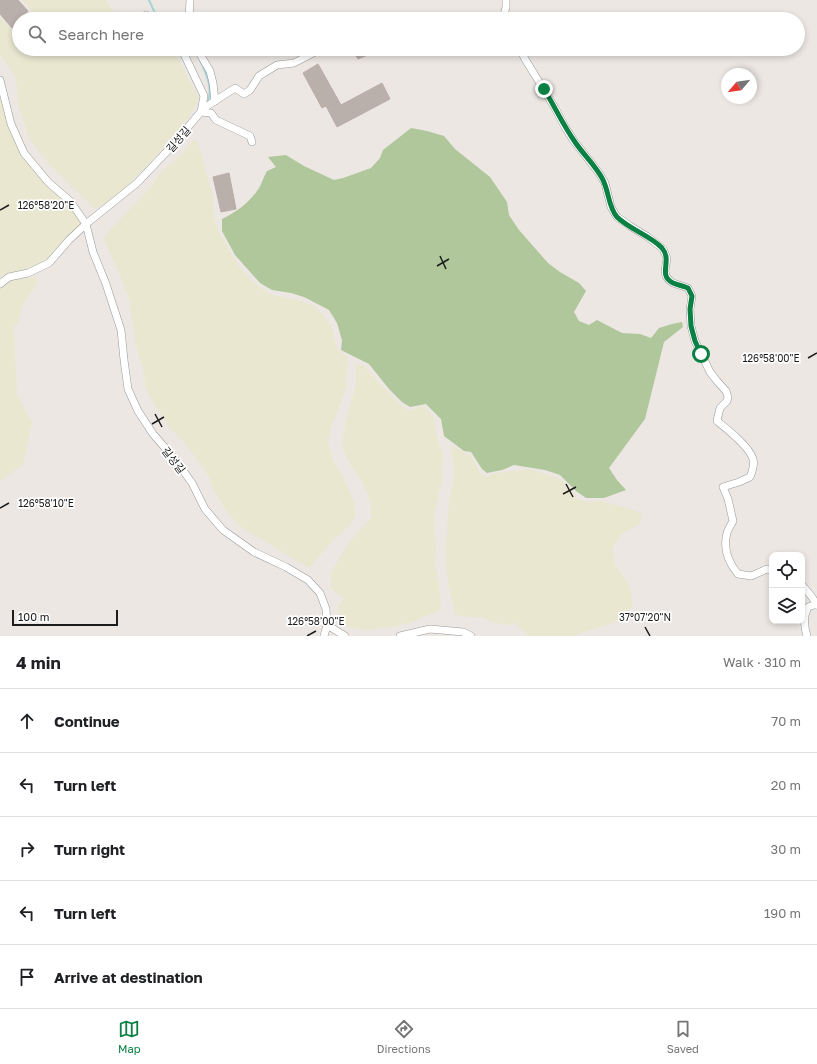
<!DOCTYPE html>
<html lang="en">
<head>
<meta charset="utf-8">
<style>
	:root { --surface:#fff; --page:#f6f6f6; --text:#202124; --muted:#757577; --line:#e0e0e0; --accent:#0b8043 }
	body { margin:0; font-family:"Golos Text","Noto Sans KR",sans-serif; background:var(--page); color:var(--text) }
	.controls { position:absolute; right:12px; bottom:12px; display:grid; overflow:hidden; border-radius:8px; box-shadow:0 2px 6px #0003 }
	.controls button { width:36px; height:36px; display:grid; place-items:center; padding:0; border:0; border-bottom:1px solid var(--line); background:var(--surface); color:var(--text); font:20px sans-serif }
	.compass { position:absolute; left:721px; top:68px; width:36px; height:36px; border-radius:50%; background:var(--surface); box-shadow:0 2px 6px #0003; rotate:241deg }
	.scale { position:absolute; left:12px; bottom:10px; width:106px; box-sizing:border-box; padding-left:4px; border:2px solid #1c1c1c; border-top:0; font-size:11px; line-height:14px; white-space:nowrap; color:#1c1c1c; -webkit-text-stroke:3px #fff; paint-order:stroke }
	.stop { position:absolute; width:12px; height:12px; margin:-9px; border:3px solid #0b8043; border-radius:50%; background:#fff }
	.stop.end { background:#0b8043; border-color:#fff; box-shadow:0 1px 4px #0008 }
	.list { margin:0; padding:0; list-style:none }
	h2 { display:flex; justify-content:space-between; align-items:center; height:52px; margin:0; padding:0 16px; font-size:17px }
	h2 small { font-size:13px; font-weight:400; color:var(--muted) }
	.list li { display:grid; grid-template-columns:26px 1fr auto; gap:12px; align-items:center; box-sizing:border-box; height:64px; padding:0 16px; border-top:1px solid var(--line) }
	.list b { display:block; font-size:15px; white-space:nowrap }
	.list em { font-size:13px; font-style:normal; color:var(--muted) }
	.icon { flex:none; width:22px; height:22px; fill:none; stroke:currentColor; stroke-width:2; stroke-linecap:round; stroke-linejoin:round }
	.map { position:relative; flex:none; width:817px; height:636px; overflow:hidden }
	.search { position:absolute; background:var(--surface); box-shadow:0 2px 6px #0003; left:12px; right:12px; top:12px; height:44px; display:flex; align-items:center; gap:10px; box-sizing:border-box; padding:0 14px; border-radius:22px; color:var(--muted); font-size:15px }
	.sheet { height:372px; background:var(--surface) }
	nav { display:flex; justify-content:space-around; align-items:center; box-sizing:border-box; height:56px; border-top:1px solid var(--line); background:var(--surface); font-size:11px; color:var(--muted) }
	nav a { display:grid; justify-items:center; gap:2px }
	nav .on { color:var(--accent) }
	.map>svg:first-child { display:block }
	.farmland { fill:#e9e7d0 }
	.forest { fill:#b0c79c }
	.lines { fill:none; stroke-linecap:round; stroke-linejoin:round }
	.stream { stroke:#a8d3d5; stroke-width:2 }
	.building { fill:#b9b0ac; stroke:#bcada7 }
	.minor-casing { stroke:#999; stroke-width:8 }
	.minor { stroke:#fff; stroke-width:7 }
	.route { stroke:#0b8043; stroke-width:5 }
	.ticks { fill:none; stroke:#1c1c1c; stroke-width:1.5 }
	.labels { text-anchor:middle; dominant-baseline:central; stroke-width:3.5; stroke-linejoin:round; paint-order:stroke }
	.street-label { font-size:11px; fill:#1c1c1c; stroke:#fff }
	.ticks-label { font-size:10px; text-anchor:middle; fill:#1c1c1c; stroke:#fff; stroke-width:3.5; stroke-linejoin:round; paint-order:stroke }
</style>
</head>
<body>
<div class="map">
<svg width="817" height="636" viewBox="0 0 817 636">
	<rect width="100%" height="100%" fill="#ece7e3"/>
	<g class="farmland">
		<path d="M23,0H105L116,14L123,19H26L32,12Z"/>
		<path d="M0,17L13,31L19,26V49H169L178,58L199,99L190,116L152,160L127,186L110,201L95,209L50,165L30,140L18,104L17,87L15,77L8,65L0,55Z"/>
		<path d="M0,93L7,122L21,153L53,192L69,204L81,221L80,225L61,243L46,261L31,267L3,275L0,278Z"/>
		<path d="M194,140L198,142L213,197L214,220L222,238L240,268L253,282L272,295L301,301L315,306L331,325L337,349L348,358L346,388L331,428L328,442L332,458L342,475L354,502L356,516L349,526L334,539L309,568L238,525L225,509L213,489L209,477L193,454L184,442L171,429L163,418L146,390L143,369L136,346L129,299L120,275L104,239L110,230L148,190L161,172L181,155Z"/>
		<path d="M36,277L37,284L24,302L18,322L14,327L17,395L32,423L23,465L0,481V288L8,281Z"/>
		<path d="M356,364L364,366L399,404L408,410L424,406L434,418L437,436L443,455L442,480L434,516L436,549L435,563L439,584L441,610L420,619L398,626L368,630L350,628L340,619L338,606L344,599L331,588V572L347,546L357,532L372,517L369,498L362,481L350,464L342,446L346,421L353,396L356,383Z"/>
		<path d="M451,445L472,457L480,473L486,477L495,473L530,469L543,473L560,479L573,490L576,498L588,502L601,501L639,512L642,516L639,524L622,534L612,548L615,564L630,586L633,606L616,622L580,633L576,636H529L515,623L505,625L491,622L482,617H469L455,615L448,583L445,553L447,534L448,509L453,482V464Z"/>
	</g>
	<path class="forest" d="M411,128L427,131L444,136L455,149L490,177L507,202L509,215L519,230L548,263L560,272L579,283L586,291L574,312L579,321L589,325L597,320L622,333L640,334L651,338L659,328L672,324L682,322L683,327L664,342L645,419L609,468L617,480L626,490L604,498H586L576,491L560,475L545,470L514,465L502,470L487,473L482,469L471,452L464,451L444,436L441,419L426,404L410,407L402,402L389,389L369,364L341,350L342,340L337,323L329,310L304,297L291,293L272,290L260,283L235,255L222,231V219C237,212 250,202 259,188C262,183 264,176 267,171L276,167L268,157L286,155L304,166L334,180L343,178L371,168L380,158L383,150Z"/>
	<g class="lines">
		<g class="stream">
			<path d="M149,0L154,11L160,19"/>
			<path d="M200,60C206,75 213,86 208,102"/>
		</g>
	</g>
	<g class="building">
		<path d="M0,0H18L28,11L21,19H19V21L12,28L0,14Z"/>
		<path d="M352,49H368L370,54L358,59Z"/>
		<path d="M318,64L341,105L382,83L390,99L337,127L326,106L322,108L303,73Z"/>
		<path d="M229,173L236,209L221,212L213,177Z"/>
	</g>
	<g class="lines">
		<defs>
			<g id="minor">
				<path d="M146,15L149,19"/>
				<path d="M189,19L190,0"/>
				<path d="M503,19L506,7V0"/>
				<path d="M178,49L184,54L204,96L201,112L211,113L216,120L250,136L252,142"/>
				<path d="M197,49L210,71L213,83L215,101"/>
				<path d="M520,49L525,59L555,108L565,127L574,141L599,173L605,183L611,207L617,217L630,226L648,237L663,249L667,258L665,271L666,276L669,280L673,283L688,288L692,296L690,309L691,326L695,341L710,372L717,381L726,391L728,397L727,401L720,408L717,421C727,429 749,446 753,459C755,465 752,472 750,477L739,482L723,487L728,499L733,521C731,525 728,529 727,533C723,548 728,562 738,574L751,576L767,569L772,570"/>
				<path d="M0,80L11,124L24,153L48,182L70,201L86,224L93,252L106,284L121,330L124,360L128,389L138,411L153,434L174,458L192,483L205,509L223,530L254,552L286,567L308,580L320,593L326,609L327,625L345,636"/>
				<path d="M0,284L9,277L28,273L49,263L69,240L86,224L137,183L173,145L204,108L235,88L244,94L250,90L259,76L277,65L294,63L321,49"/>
				<path d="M802,585L812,597L817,605"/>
				<path d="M324,636L327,625"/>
				<path d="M400,636L430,629L463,632L471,636"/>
				<path d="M807,636C804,625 803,617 808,607L814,605H817"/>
			</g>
		</defs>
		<use href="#minor" class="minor-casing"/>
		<use href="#minor" class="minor"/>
	</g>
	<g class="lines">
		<path class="route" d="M544,89C555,107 563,125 575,142C583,154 595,165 602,178C609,190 608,207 617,217C629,229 651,236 662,248C673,261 657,275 673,283C678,285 683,286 688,288L692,296L690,309L691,326L695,341L701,354"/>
	</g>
	<path class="ticks" d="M0,210L9,205M440,256L446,269M437,266L449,259M808,358L817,353M155,414L162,427M152,424L164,417M566,484L573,497M563,494L576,487M0,508L9,503M645,627L650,636M307,636L316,631"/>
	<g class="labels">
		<g class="street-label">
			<text transform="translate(178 139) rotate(-49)">길성길</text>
			<text transform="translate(174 460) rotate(52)">길성길</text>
		</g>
	</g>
	<g class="ticks-label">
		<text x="46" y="209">126°58'20"E</text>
		<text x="771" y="362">126°58'00"E</text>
		<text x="46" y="507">126°58'10"E</text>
		<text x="645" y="621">37°07'20"N</text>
		<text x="316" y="625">126°58'00"E</text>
	</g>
</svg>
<div class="controls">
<button><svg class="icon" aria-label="locate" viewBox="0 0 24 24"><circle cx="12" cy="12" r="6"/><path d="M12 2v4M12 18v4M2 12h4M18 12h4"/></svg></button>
<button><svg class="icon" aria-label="layers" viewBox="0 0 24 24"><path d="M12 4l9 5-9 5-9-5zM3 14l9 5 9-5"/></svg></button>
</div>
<svg class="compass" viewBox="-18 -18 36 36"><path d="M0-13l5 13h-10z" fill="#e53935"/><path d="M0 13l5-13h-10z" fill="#757577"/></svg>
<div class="scale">100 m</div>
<div class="stop" style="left:701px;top:354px"></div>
<div class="stop end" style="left:544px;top:89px"></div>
<div class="search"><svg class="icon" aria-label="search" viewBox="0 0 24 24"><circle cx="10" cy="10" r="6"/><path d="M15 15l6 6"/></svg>Search here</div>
</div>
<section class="sheet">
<h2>4 min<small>Walk · 310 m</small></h2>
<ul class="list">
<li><svg class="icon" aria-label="ahead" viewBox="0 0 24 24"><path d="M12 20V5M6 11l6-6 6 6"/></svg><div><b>Continue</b></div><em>70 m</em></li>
<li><svg class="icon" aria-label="left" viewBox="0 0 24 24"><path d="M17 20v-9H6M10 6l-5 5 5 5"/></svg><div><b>Turn left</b></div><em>20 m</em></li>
<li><svg class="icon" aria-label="right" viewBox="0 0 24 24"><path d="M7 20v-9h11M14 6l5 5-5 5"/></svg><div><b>Turn right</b></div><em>30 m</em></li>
<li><svg class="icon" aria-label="left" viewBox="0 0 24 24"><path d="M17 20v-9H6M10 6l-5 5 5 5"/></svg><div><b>Turn left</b></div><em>190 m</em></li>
<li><svg class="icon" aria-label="arrive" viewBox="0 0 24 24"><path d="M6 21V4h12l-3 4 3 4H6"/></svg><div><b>Arrive at destination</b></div></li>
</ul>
</section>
<nav>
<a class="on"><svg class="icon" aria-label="map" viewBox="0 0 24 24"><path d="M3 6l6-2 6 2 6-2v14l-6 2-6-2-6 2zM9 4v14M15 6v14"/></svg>Map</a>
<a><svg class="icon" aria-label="directions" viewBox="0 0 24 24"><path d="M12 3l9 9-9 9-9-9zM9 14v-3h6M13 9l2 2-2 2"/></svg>Directions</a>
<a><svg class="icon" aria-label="saved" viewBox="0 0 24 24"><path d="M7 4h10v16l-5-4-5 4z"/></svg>Saved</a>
</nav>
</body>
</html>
